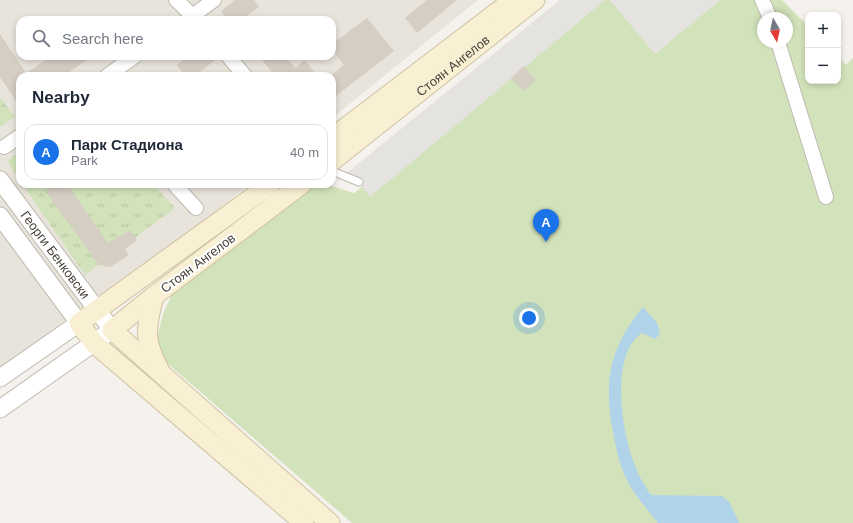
<!DOCTYPE html>
<html lang="en">
<head>
<meta charset="utf-8">
<style>
	:root { --surface:#fff; --page:#f2f2f3; --text:#1f2937; --muted:#747a83; --line:#e0e1e3; --accent:#1a73e8 }
	body { margin:0; font-family:Helvetica,sans-serif; background:var(--page); color:var(--text) }
	.controls { position:absolute; right:12px; top:12px; display:grid; overflow:hidden; border-radius:8px; box-shadow:0 2px 6px #0003 }
	.controls button { width:36px; height:36px; display:grid; place-items:center; padding:0; border:0; border-bottom:1px solid var(--line); background:var(--surface); color:var(--text); font:20px sans-serif }
	.compass { position:absolute; left:757px; top:12px; width:36px; height:36px; border-radius:50%; background:var(--surface); box-shadow:0 2px 6px #0003; rotate:171deg }
	.you { position:absolute; left:529px; top:318px; width:14px; height:14px; margin:-10px; border:3px solid #fff; border-radius:50%; background:#1a73e8; box-shadow:0 0 0 6px #1a73e833 }
	.badge { display:grid; place-items:center; width:26px; height:26px; border-radius:50%; background:var(--accent); color:#fff; font-size:13px; font-weight:700 }
	.pin { position:absolute; translate:-50% -33px; filter:drop-shadow(0 1px 2px #0008) }
	.pin::after { content:''; position:absolute; top:21px; width:14px; height:12px; background:inherit; clip-path:polygon(0 0,100% 0,50% 100%) }
	.list { margin:0; padding:0; list-style:none }
	h2 { display:flex; justify-content:space-between; align-items:center; height:52px; margin:0; padding:0 16px; font-size:17px }
	h2 small { font-size:13px; font-weight:400; color:var(--muted) }
	.list li { display:grid; grid-template-columns:26px 1fr auto; gap:12px; align-items:center; box-sizing:border-box; height:56px; margin:0 8px 8px; padding:0 8px; border:1px solid var(--line); border-radius:12px }
	.list b { display:block; font-size:15px; white-space:nowrap }
	.list p { margin:0; font-size:13px; white-space:nowrap; color:var(--muted) }
	.list em { font-size:13px; font-style:normal; color:var(--muted) }
	.icon { flex:none; width:22px; height:22px; fill:none; stroke:currentColor; stroke-width:2; stroke-linecap:round; stroke-linejoin:round }
	.map { position:relative; flex:none; width:853px; height:523px; overflow:hidden }
	.search { position:absolute; background:var(--surface); box-shadow:0 2px 6px #0003; left:16px; top:16px; width:320px; height:44px; display:flex; align-items:center; gap:10px; box-sizing:border-box; padding:0 14px; border-radius:12px; color:var(--muted); font-size:15px }
	.panel { position:absolute; background:var(--surface); box-shadow:0 2px 6px #0003; left:16px; top:72px; width:320px; height:116px; border-radius:12px }
	.map>svg:first-child { display:block }
	.residential { fill:#e8e4dc; fill-rule:evenodd }
	.grass { fill:url(#grass-tufts) }
	.park { fill:#d2e3bb; fill-rule:evenodd }
	.parking { fill:#e4e3e0 }
	.water { fill:#b1d3e9 }
	.building { fill:#d5cec3 }
	.lines { fill:none; stroke-linecap:round; stroke-linejoin:round }
	.service-casing { stroke:#bfbab0; stroke-width:9 }
	.minor-casing { stroke:#bfbab0; stroke-width:16 }
	.tertiary-casing { stroke:#bfbab0; stroke-width:19 }
	.secondary-casing { stroke:#cec2a2; stroke-width:21 }
	.service { stroke:#fff; stroke-width:7 }
	.minor { stroke:#fff; stroke-width:14 }
	.tertiary { stroke:#fff; stroke-width:17 }
	.secondary { stroke:#f9efd3; stroke-width:19 }
	.labels { text-anchor:middle; dominant-baseline:central; stroke-width:4; stroke-linejoin:round; paint-order:stroke }
	.street-label { font-size:13px; fill:#49433b; stroke:#fff }
</style>
</head>
<body>
<div class="map">
<svg width="853" height="523" viewBox="0 0 853 523">
	<defs>
		<pattern id="grass-tufts" width="24" height="20" patternUnits="userSpaceOnUse"><rect width="24" height="20" fill="#d2e3bb"/><path d="M3 7l-1-3M5 7V3M7 7l1-3M15 17l-1-3M17 17v-4M19 17l1-3" fill="none" stroke="#b6c4a2"/></pattern>
	</defs>
	<rect width="100%" height="100%" fill="#f5f2ed"/>
	<path class="residential" d="M0,0H478L332,118V76H20V184H250L100,305L0,382ZM20,20H332V56H20Z"/>
	<g class="grass">
		<path d="M0,97L15,117L0,127Z"/>
		<path d="M20,152V181L7,161Z"/>
		<path d="M22,184H153L175,208L85,275Z"/>
	</g>
	<path class="park" d="M605,0H610L655,53L720,0H782L808,26V81H838V57L846,65L853,58V523H352L161,358L157,337L163,314L173,292L317,184H325L354,193ZM763,18H787V42H763Z"/>
	<g class="parking">
		<path d="M560,0H605L370,197L359,182L343,176Z"/>
		<path d="M610,0H720L655,54Z"/>
	</g>
	<path class="water" d="M643,307L657,323L660,334L655,339L642,333C609,355 622,432 634,463C638,475 644,485 651,495L722,496L730,503L739,523H658C647,509 634,495 626,478C619,464 616,447 613,432C603,380 610,348 643,307Z"/>
	<g class="building">
		<path d="M235,0H254L259,7L241,20H228L221,11Z"/>
		<path d="M427,0H457L417,33L405,18Z"/>
		<path d="M367,18L394,51L332,99V75L344,65L332,50V44Z"/>
		<path d="M0,34L26,73L52,56H93L63,76H20V107L0,77Z"/>
		<path d="M188,56H220L195,76H185L177,65Z"/>
		<path d="M259,56H285L295,68L305,60L317,76H275Z"/>
		<path d="M524,66L536,80L523,91L511,78Z"/>
		<path d="M55,184H67L108,243L130,230L137,240L125,249L129,255L110,267L99,265L45,191Z"/>
	</g>
	<g class="lines">
		<defs>
			<path id="service" d="M332,171L359,182"/>
			<g id="minor">
				<path d="M176,0L197,20"/>
				<path d="M762,0L770,18"/>
				<path d="M187,20L214,0"/>
				<path d="M778,42L826,197"/>
				<path d="M228,56L245,76"/>
				<path d="M107,76L135,56"/>
				<path d="M4,147L20,136"/>
				<path d="M174,184L196,208"/>
			</g>
			<g id="tertiary">
				<path id="s1" d="M0,180L112,330L0,409"/>
				<path d="M0,216L79,323L0,378"/>
			</g>
			<g id="secondary">
				<path d="M332,138L513,0"/>
				<path id="s2" d="M332,161L535,0"/>
				<path d="M271,184L79,323L94,343L304,523"/>
				<path d="M302,184L154,296L112,330L330,523"/>
				<path d="M154,296C146,327 143,340 159,369"/>
			</g>
		</defs>
		<use href="#service" class="service-casing"/>
		<use href="#minor" class="minor-casing"/>
		<use href="#tertiary" class="tertiary-casing"/>
		<use href="#secondary" class="secondary-casing"/>
		<use href="#service" class="service"/>
		<use href="#minor" class="minor"/>
		<use href="#tertiary" class="tertiary"/>
		<use href="#secondary" class="secondary"/>
	</g>
	<g class="labels">
		<g class="street-label">
			<text stroke="none"><textPath href="#s2" startOffset="154">Стоян Ангелов</textPath></text>
			<text stroke="none"><textPath href="#s1" startOffset="93">Георги Бенковски</textPath></text>
			<text transform="translate(198 263) rotate(-37)">Стоян Ангелов</text>
		</g>
	</g>
</svg>
<div class="controls">
<button>+</button>
<button>−</button>
</div>
<svg class="compass" viewBox="-18 -18 36 36"><path d="M0-13l5 13h-10z" fill="#e53935"/><path d="M0 13l5-13h-10z" fill="#747a83"/></svg>
<div class="you"></div>
<div class="pin badge" style="left:546px;top:242px">A</div>
<div class="search"><svg class="icon" aria-label="search" viewBox="0 0 24 24"><circle cx="10" cy="10" r="6"/><path d="M15 15l6 6"/></svg>Search here</div>
<section class="panel">
<h2>Nearby<small></small></h2>
<ul class="list">
<li><span class="badge">A</span><div><b>Парк Стадиона</b><p>Park</p></div><em>40 m</em></li>
</ul>
</section>
</div>
</body>
</html>
